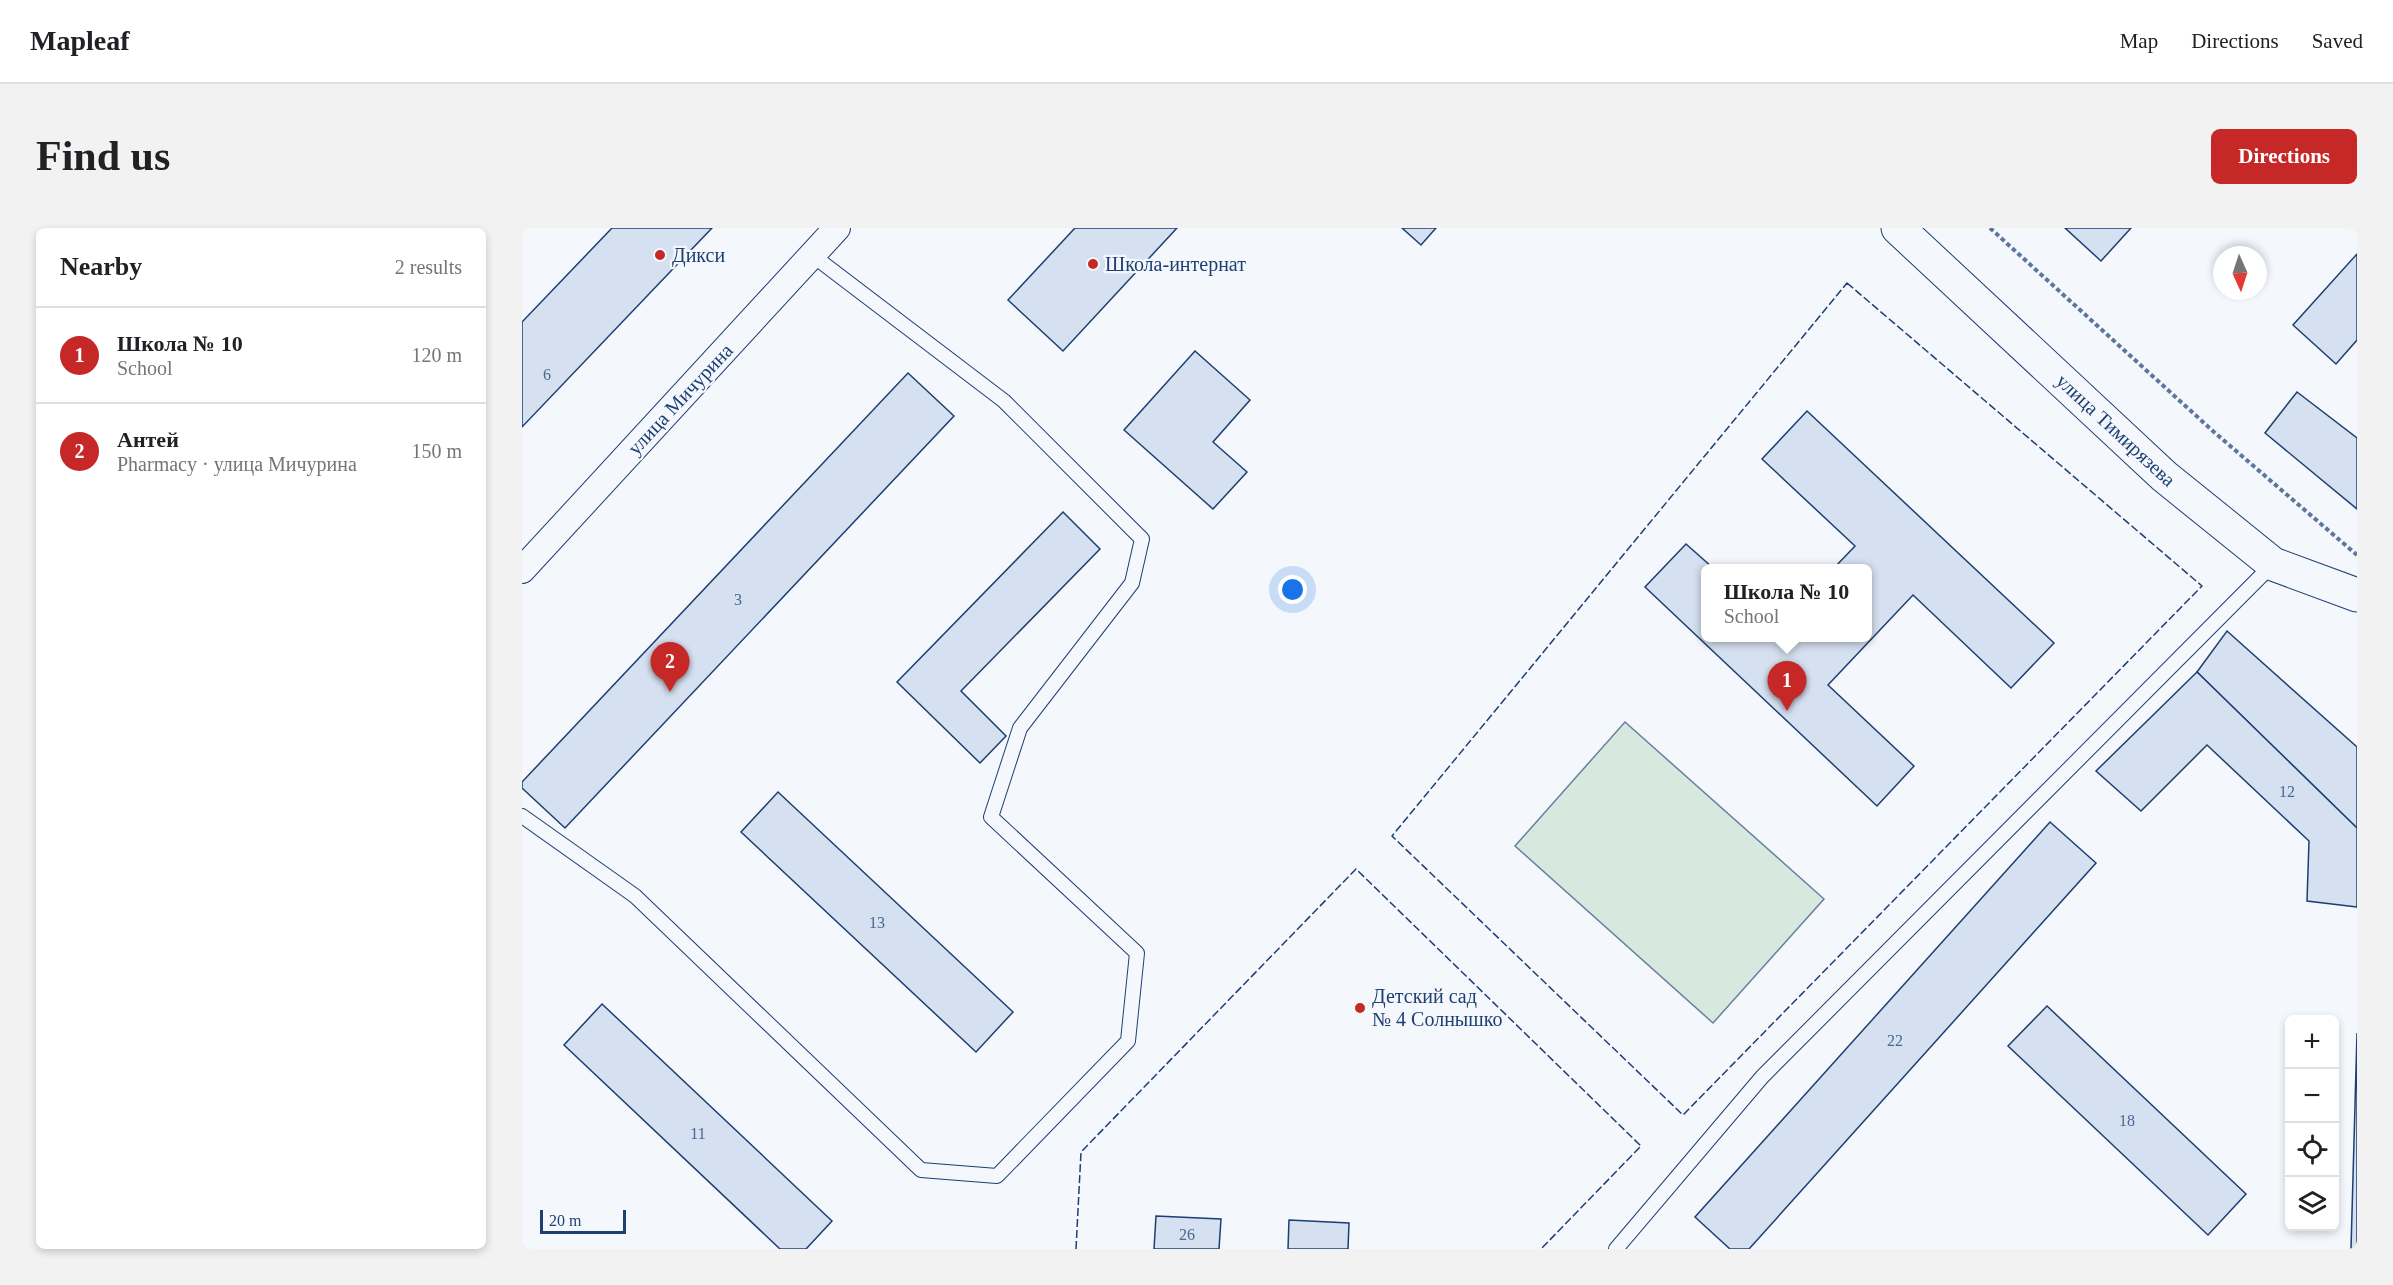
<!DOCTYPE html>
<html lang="en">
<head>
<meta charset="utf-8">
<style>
	:root { --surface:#fff; --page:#f2f2f2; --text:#202124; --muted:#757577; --line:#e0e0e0; --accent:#c62828 }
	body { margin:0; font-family:Georgia,serif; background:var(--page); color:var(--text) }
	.controls { position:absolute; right:18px; bottom:18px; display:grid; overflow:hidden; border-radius:9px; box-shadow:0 3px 9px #0003 }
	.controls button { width:54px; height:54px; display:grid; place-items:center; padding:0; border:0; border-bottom:2px solid var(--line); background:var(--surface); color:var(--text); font:30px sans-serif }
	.compass { position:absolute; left:1691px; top:18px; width:54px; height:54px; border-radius:50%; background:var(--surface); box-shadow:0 3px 9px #0003; rotate:177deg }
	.scale { position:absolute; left:18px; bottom:15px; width:86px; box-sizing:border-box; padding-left:6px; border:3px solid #1d3f73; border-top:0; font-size:16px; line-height:21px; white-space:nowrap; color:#1d3f73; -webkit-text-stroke:4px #f4f7fb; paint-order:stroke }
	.you { position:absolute; left:771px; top:362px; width:21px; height:21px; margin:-15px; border:4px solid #fff; border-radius:50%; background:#1a73e8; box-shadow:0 0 0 9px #1a73e833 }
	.badge { display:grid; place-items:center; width:39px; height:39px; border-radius:50%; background:var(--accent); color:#fff; font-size:20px; font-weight:700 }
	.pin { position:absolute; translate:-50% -50px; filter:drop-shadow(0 2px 3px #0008) }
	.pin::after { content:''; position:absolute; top:32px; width:21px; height:18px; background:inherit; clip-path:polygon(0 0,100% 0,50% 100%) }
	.popup { position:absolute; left:1179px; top:336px; width:171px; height:78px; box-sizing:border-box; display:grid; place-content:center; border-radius:9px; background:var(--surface); filter:drop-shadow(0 2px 4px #0005); font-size:20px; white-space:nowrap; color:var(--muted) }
	.popup b { font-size:22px; color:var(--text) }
	.popup::after { content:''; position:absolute; left:50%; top:100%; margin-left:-12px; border:12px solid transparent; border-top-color:var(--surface) }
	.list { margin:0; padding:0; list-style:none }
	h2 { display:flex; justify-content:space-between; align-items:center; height:78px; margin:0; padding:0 24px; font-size:26px }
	h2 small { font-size:20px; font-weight:400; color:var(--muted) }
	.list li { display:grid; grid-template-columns:39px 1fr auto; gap:18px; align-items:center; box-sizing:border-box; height:96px; padding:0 24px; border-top:2px solid var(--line) }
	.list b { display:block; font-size:22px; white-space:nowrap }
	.list p { margin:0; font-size:20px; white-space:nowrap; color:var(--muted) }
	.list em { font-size:20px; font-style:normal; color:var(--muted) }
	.icon { flex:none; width:33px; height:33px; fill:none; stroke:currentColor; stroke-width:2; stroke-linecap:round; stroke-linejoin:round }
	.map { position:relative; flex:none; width:1835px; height:1021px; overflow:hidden; border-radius:9px }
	header { display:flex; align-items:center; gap:36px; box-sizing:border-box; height:84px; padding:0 30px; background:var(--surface); border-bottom:2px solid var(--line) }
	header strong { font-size:28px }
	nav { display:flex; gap:33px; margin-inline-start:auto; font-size:21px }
	.intro { display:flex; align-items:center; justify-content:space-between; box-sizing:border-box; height:144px; padding:0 36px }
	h1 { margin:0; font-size:42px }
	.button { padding:15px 27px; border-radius:9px; background:var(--accent); color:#fff; font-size:21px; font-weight:700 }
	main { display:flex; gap:36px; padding:0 36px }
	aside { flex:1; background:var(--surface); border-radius:9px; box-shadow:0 3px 9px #0003 }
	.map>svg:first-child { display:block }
	.green { fill:#d7e8df; stroke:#687fa3; stroke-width:1.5 }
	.building { fill:#d5e0f0; stroke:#1d3f73; stroke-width:1.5 }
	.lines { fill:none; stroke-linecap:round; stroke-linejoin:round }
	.lane-casing { stroke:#1d3f73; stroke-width:16 }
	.street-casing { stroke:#1d3f73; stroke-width:28 }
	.secondary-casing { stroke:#1d3f73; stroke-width:35 }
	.path { stroke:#5e769c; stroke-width:4; stroke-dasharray:4.5 3; stroke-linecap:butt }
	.lane { stroke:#f4f7fb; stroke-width:14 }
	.street { stroke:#f4f7fb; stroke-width:26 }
	.secondary { stroke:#f4f7fb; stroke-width:33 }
	.fence { stroke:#1d3f73; stroke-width:1.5; stroke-dasharray:8 3; stroke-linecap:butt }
	.poi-dot { fill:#c62828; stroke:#f4f7fb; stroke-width:2 }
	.labels { text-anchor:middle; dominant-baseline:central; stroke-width:4.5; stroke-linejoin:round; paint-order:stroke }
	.number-label { font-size:16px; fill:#4b6792 }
	.poi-label { font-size:20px; fill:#1d3f73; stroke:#f4f7fb; text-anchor:start }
	.street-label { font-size:20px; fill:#1d3f73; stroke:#f4f7fb }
</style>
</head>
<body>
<header>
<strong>Mapleaf</strong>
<nav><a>Map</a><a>Directions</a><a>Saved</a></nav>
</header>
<div class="intro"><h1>Find us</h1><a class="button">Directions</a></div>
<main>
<aside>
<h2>Nearby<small>2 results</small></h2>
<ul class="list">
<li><span class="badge">1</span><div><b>Школа № 10</b><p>School</p></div><em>120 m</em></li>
<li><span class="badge">2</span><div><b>Антей</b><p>Pharmacy · улица Мичурина</p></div><em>150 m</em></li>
</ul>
</aside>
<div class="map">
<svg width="1835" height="1021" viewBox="0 0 1835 1021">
	<rect width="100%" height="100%" fill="#f4f7fb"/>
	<path class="green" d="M1103,494L1302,671L1191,795L993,618Z"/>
	<g class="building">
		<path d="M90,0H190L0,199V94Z"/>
		<path d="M553,0H655L541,123L486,72Z"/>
		<path d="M880,0H914L899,17Z"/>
		<path d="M1543,0H1609L1579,33Z"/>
		<path d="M1835,26V112L1814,136L1771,97Z"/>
		<path d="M673,123L728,172L691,214L725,244L691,281L602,202Z"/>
		<path d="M386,145L432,188L43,600L0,560V554Z"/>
		<path d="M1775,164L1835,210V281L1743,205Z"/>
		<path d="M1285,183L1532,415L1489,460L1391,367L1306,457L1392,538L1355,578L1123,359L1164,316L1191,340H1184V410H1346V340H1312L1333,318L1240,231Z"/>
		<path d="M541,284L578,321L439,463L484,508L458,535L375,454Z"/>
		<path d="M1705,403L1835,519V600L1675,444Z"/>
		<path d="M1675,444L1835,600V679L1785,673L1787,613L1685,517L1619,583L1574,543Z"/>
		<path d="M256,564L491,784L454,824L219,604Z"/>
		<path d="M1528,594L1574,635L1227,1021H1208L1173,989Z"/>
		<path d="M80,776L310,993L284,1021H258L42,817Z"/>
		<path d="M1525,778L1724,966L1686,1007L1486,818Z"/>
		<path d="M1835,805V1021H1829Z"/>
		<path d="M634,988L699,991L697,1021H632Z"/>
		<path d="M767,992L827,995L826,1021H766Z"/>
	</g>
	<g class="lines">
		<defs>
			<g id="lane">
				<path d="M0,588L113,668L399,942L475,948L606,813L615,725L469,589L498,500L610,355L620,311L482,173L290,27"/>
				<path d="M1094,1021L1240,849L1751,336"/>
			</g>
			<path id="street" d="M0,342L315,0"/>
			<path id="secondary" d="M1376,0L1642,248L1751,336L1835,367"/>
		</defs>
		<use href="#lane" class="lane-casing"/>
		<use href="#street" class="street-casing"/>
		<use href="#secondary" class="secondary-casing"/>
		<path class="path" d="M1468,0L1692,204L1835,327"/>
		<use href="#lane" class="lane"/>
		<use href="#street" class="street"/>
		<use href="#secondary" class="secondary"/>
		<g class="fence">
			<path d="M1325,55L1680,358L1161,887L870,608Z"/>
			<path d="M554,1021L559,924L834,641L1119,918L1019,1021"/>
		</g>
	</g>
	<g class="poi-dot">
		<circle cx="138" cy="27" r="6"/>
		<circle cx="571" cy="36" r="6"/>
		<circle cx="838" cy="780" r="6"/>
	</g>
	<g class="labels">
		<g class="number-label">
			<text x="25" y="146">6</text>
			<text x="216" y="371">3</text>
			<text x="1765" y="563">12</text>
			<text x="355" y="694">13</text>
			<text x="1373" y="812">22</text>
			<text x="1605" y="892">18</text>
			<text x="176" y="905">11</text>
			<text x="665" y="1006">26</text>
		</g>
		<g class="poi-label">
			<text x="150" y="27">Дикси</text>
			<text x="583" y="36">Школа-интернат</text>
			<text x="850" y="768">Детский сад<tspan x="850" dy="23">№ 4 Солнышко</tspan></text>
		</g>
		<g class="street-label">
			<text transform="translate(158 171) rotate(-47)">улица Мичурина</text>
			<text transform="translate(1594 202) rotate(43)">улица Тимирязева</text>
		</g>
	</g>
</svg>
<div class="controls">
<button>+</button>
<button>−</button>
<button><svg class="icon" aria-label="locate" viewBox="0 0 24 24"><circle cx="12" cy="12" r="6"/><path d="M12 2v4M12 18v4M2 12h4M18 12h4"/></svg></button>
<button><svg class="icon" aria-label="layers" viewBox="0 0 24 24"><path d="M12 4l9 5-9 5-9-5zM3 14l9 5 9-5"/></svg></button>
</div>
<svg class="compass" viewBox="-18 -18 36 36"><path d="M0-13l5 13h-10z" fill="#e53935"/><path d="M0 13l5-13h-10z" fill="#757577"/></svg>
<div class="scale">20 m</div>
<div class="you"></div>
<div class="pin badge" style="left:1265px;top:483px">1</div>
<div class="popup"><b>Школа № 10</b>School</div>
<div class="pin badge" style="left:148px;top:464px">2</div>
</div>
</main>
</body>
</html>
